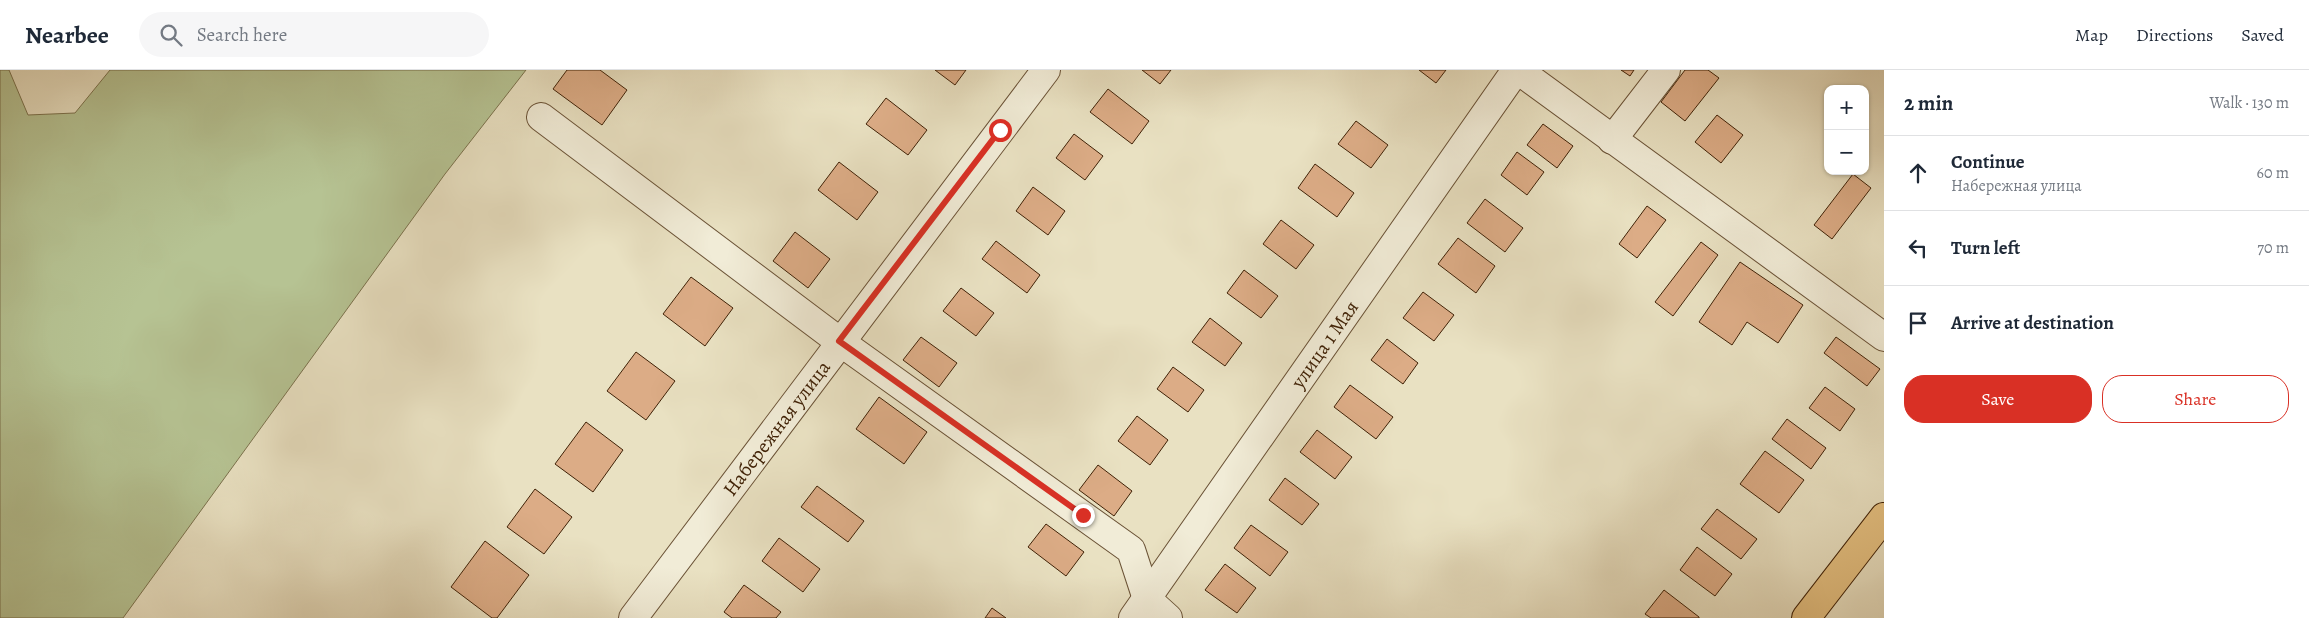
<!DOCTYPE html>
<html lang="en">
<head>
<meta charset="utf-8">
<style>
	:root { --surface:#fff; --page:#f6f6f7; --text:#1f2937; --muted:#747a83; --line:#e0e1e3; --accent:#d93025 }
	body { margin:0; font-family:Alegreya,serif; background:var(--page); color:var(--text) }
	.controls { position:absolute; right:15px; top:15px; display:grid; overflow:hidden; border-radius:10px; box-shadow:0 1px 4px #0004 }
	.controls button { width:45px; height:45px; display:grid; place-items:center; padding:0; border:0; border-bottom:1px solid var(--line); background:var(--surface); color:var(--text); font:25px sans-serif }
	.stop { position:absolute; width:15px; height:15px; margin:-11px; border:4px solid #d93025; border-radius:50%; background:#fff }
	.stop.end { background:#d93025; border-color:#fff; box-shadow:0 1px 5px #0008 }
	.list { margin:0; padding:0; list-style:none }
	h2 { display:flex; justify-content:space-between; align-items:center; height:65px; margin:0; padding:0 20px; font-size:21px }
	h2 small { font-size:16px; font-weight:400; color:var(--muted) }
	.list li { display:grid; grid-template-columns:32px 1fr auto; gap:15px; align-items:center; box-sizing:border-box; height:75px; padding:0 20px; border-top:1px solid var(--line) }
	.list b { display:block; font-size:19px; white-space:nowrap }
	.list p { margin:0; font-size:16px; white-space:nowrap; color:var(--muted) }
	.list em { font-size:16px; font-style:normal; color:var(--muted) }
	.actions { display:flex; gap:10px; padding:15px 20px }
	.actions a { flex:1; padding:11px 0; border:1px solid var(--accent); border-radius:20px; text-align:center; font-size:18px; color:var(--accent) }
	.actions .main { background:var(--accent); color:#fff }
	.icon { flex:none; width:28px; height:28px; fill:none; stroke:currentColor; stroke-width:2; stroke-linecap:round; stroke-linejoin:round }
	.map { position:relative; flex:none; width:1884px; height:548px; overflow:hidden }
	header { display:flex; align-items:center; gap:30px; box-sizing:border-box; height:70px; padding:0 25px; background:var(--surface); border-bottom:1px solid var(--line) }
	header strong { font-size:24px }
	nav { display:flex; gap:28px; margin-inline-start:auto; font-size:18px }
	.search { width:350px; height:45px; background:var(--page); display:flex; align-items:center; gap:12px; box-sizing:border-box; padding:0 18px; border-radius:28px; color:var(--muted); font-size:19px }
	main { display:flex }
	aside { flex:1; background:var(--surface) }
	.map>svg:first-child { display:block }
	.green { fill:#b6c393; stroke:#7b724d }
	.building { fill:#dcac86; stroke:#402207 }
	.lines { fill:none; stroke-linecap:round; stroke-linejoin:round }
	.minor-casing { stroke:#6a5236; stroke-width:30 }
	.major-casing { stroke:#402207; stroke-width:30 }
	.minor { stroke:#f1ecd7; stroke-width:28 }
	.major { stroke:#e4c081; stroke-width:28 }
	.route { stroke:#d93025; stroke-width:6 }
	.labels { text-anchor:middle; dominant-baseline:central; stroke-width:4.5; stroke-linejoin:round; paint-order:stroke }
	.street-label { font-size:20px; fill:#402207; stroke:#f1ecd7 }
</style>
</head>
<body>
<header>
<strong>Nearbee</strong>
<div class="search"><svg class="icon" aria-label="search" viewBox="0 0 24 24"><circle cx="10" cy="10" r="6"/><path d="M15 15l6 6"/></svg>Search here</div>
<nav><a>Map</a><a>Directions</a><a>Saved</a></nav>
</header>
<main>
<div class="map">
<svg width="1884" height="548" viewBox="0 0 1884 548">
	<rect width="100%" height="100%" fill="#e9e1c2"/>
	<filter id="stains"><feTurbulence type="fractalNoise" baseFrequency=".004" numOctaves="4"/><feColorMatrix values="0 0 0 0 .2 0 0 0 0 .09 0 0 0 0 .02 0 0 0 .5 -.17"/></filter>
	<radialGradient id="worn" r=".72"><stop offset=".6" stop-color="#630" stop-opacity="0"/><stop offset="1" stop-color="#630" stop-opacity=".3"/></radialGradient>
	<path class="green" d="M0,0H9L28,45L75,43L110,0H526L445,104L123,548H0Z"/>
	<g class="building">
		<path d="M567,0H600L627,20L602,55L553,19Z"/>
		<path d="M935,0H966L955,15Z"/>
		<path d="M1142,0H1171L1160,14Z"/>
		<path d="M1419,0H1446L1436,13Z"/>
		<path d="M1621,0H1634L1630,6Z"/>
		<path d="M1685,0H1708L1719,8L1685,51L1661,32Z"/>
		<path d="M1108,19L1149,51L1132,74L1090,42Z"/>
		<path d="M886,28L927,60L908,85L866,54Z"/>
		<path d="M1717,45L1743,65L1721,93L1695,72Z"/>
		<path d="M1356,51L1388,75L1371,98L1338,74Z"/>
		<path d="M1543,54L1573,76L1557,98L1527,75Z"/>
		<path d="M1074,64L1103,86L1085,110L1056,88Z"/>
		<path d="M1517,82L1544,102L1527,125L1501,105Z"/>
		<path d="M839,92L878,122L857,150L818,120Z"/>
		<path d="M1315,94L1354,123L1337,147L1298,118Z"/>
		<path d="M1853,104L1871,118L1832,169L1814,155Z"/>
		<path d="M1033,117L1065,141L1048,165L1016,141Z"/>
		<path d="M1485,129L1523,158L1505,182L1467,153Z"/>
		<path d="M1647,136L1666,150L1637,188L1619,174Z"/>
		<path d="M1281,150L1314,175L1296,199L1263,174Z"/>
		<path d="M795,162L830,189L808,218L773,191Z"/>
		<path d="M1458,168L1495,196L1476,223L1438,194Z"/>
		<path d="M996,171L1040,205L1027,223L982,189Z"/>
		<path d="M1701,172L1718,185L1673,246L1655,232Z"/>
		<path d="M1740,192L1803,235L1778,273L1747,252L1732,275L1699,252Z"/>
		<path d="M1244,200L1278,226L1261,248L1227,223Z"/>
		<path d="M691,207L733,238L705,276L663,244Z"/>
		<path d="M961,218L994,243L976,266L943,241Z"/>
		<path d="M1423,222L1454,245L1434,271L1403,248Z"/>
		<path d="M1210,248L1242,273L1225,296L1192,272Z"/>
		<path d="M921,267L957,293L939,317L903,290Z"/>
		<path d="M1836,267L1880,299L1867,316L1824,283Z"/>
		<path d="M1387,269L1418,293L1403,314L1371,290Z"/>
		<path d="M636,282L675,311L646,350L607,321Z"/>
		<path d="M1173,297L1204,320L1188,342L1157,319Z"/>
		<path d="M1350,315L1393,347L1376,369L1334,337Z"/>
		<path d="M1825,317L1855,339L1840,361L1809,338Z"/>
		<path d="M879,327L927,362L904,394L856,359Z"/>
		<path d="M1137,346L1168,370L1150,395L1118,371Z"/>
		<path d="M1787,349L1826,378L1811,399L1772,369Z"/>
		<path d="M586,352L623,380L593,422L555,394Z"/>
		<path d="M1317,360L1352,387L1335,409L1300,382Z"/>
		<path d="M1765,381L1804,410L1779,443L1740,414Z"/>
		<path d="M1098,395L1132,421L1114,446L1079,420Z"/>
		<path d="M1285,408L1319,434L1302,455L1269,430Z"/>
		<path d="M817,416L864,451L848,472L801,437Z"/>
		<path d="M535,419L572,447L544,484L507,457Z"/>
		<path d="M1717,439L1757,469L1741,489L1701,459Z"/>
		<path d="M1046,454L1084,482L1066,506L1028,477Z"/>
		<path d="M1251,455L1288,482L1270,506L1234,478Z"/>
		<path d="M779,468L820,499L803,522L762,491Z"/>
		<path d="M485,471L529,505L497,548H492L451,517Z"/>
		<path d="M1697,477L1732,504L1715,526L1680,500Z"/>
		<path d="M1225,494L1256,518L1237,543L1205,520Z"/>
		<path d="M744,515L781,542L776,548H732L724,542Z"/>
		<path d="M1664,520L1699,547V548H1651L1645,544Z"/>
		<path d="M992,538L1006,548H985Z"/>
	</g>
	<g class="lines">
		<defs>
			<g id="minor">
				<path d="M1518,0L1884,267"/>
				<path d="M541,47L839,271L1131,480L1147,529L1168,548"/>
				<path d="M1612,70L1666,0"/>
				<path id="s1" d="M633,548L1046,0"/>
				<path id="s2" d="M1133,548L1516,0"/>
			</g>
			<path id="major" d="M1806,548L1884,447"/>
		</defs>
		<use href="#minor" class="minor-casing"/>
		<use href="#major" class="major-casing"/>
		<use href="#minor" class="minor"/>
		<use href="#major" class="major"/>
	</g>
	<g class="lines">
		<path class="route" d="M1000,60L839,271L1083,445"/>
	</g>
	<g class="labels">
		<g class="street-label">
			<text stroke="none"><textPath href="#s2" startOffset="334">улица 1 Мая</textPath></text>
			<text stroke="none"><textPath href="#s1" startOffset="238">Набережная улица</textPath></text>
		</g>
	</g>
	<rect width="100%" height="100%" filter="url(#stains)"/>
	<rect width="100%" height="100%" fill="url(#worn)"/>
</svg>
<div class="controls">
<button>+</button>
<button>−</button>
</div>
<div class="stop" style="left:1000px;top:60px"></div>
<div class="stop end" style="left:1083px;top:445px"></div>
</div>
<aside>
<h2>2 min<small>Walk · 130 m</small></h2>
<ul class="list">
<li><svg class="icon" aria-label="ahead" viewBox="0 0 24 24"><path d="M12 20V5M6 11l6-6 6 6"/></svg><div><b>Continue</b><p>Набережная улица</p></div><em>60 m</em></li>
<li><svg class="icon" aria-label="left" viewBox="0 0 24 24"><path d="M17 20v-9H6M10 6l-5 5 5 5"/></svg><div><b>Turn left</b></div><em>70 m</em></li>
<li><svg class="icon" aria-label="arrive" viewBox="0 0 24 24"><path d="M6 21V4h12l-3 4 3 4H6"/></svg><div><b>Arrive at destination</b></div></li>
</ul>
<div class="actions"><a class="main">Save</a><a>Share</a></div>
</aside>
</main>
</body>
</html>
